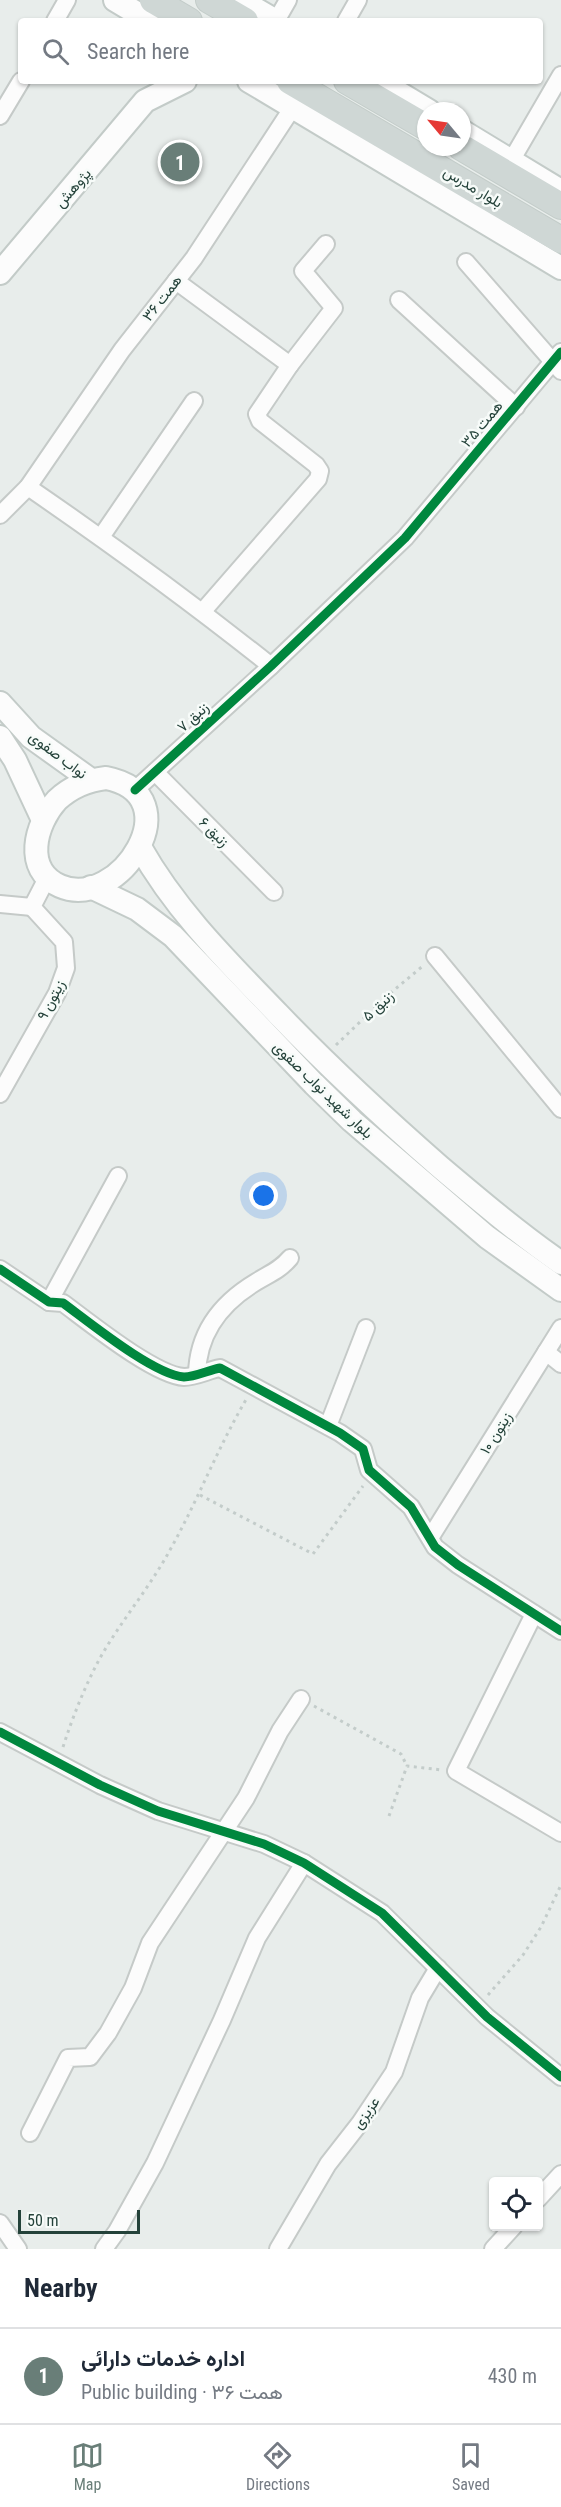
<!DOCTYPE html>
<html lang="en">
<head>
<meta charset="utf-8">
<style>
	:root { --surface:#fff; --page:#f6f6f7; --text:#1f2937; --muted:#747a83; --line:#e0e1e3; --accent:#697e78 }
	body { margin:0; font-family:"Roboto Condensed",Vazirmatn,sans-serif; background:var(--page); color:var(--text) }
	.controls { position:absolute; right:18px; bottom:18px; display:grid; overflow:hidden; border-radius:6px; box-shadow:0 2px 4px #0004 }
	.controls button { width:54px; height:54px; display:grid; place-items:center; padding:0; border:0; border-bottom:2px solid var(--line); background:var(--surface); color:var(--text); font:30px sans-serif }
	.compass { position:absolute; left:417px; top:102px; width:54px; height:54px; border-radius:50%; background:var(--surface); box-shadow:0 2px 4px #0004; rotate:299deg }
	.scale { position:absolute; left:18px; bottom:15px; width:122px; box-sizing:border-box; padding-left:6px; border:3px solid #24423a; border-top:0; font-size:16px; line-height:21px; white-space:nowrap; color:#24423a; -webkit-text-stroke:4px #f7fbf9; paint-order:stroke }
	.you { position:absolute; left:264px; top:1196px; width:21px; height:21px; margin:-15px; border:4px solid #fff; border-radius:50%; background:#1a73e8; box-shadow:0 0 0 9px #1a73e833 }
	.badge { display:grid; place-items:center; width:39px; height:39px; border-radius:50%; background:var(--accent); color:#fff; font-size:20px; font-weight:700 }
	.pin { position:absolute; translate:-50% -50%; border:3px solid #fff; box-shadow:0 2px 6px #0006 }
	.list { margin:0; padding:0; list-style:none }
	h2 { display:flex; justify-content:space-between; align-items:center; height:78px; margin:0; padding:0 24px; font-size:26px }
	h2 small { font-size:20px; font-weight:400; color:var(--muted) }
	.list li { display:grid; grid-template-columns:39px 1fr auto; gap:18px; align-items:center; box-sizing:border-box; height:96px; padding:0 24px; border-top:2px solid var(--line) }
	.list b { display:block; font-size:22px; white-space:nowrap }
	.list p { margin:0; font-size:20px; white-space:nowrap; color:var(--muted) }
	.list em { font-size:20px; font-style:normal; color:var(--muted) }
	.icon { flex:none; width:33px; height:33px; fill:none; stroke:currentColor; stroke-width:2; stroke-linecap:round; stroke-linejoin:round }
	.map { position:relative; flex:none; width:561px; height:2249px; overflow:hidden }
	.search { position:absolute; background:var(--surface); box-shadow:0 2px 4px #0004; left:18px; right:18px; top:18px; height:66px; display:flex; align-items:center; gap:15px; box-sizing:border-box; padding:0 21px; border-radius:6px; color:var(--muted); font-size:22px }
	.sheet { height:174px; background:var(--surface) }
	nav { display:flex; justify-content:space-around; align-items:center; box-sizing:border-box; height:84px; border-top:2px solid var(--line); background:var(--surface); font-size:16px; color:var(--muted) }
	nav a { display:grid; justify-items:center; gap:3px }
	nav .on { color:var(--accent) }
	.map>svg:first-child { display:block }
	.lines { fill:none; stroke-linecap:round; stroke-linejoin:round }
	.street-casing { stroke:#c5cac8; stroke-width:20 }
	.secondary-casing { stroke:#c3cbc8; stroke-width:26 }
	.primary-casing { stroke:#c3ccc9; stroke-width:28 }
	.path { stroke:#c3ccca; stroke-width:3; stroke-dasharray:3 4.5; stroke-linecap:butt }
	.street { stroke:#fcfcfc; stroke-width:16 }
	.secondary { stroke:#fcfcfc; stroke-width:22 }
	.primary { stroke:#cfd7d5; stroke-width:26 }
	.cycleway-casing { stroke:#f7fbf9; stroke-width:13 }
	.cycleway { stroke:#00873e; stroke-width:9 }
	.labels { text-anchor:middle; dominant-baseline:central; stroke-width:5; stroke-linejoin:round; paint-order:stroke }
	.street-label { font-size:15px; fill:#24423a; stroke:#f7fbf9 }
</style>
</head>
<body>
<div class="map">
<svg width="561" height="2249" viewBox="0 0 561 2249">
	<rect width="100%" height="100%" fill="#e8edeb"/>
	<g class="lines">
		<defs>
			<g id="street">
				<path d="M55,21L67,0"/>
				<path d="M276,21L288,0"/>
				<path d="M346,21L358,0"/>
				<path d="M0,116L21,81"/>
				<path d="M511,161L561,75"/>
				<path d="M466,262L561,371"/>
				<path d="M176,281L290,365"/>
				<path d="M399,300L516,407"/>
				<path d="M28,487C111,544 192,603 271,666"/>
				<path d="M0,515L28,487L122,350L194,258L293,107"/>
				<path d="M101,537L194,401"/>
				<path d="M203,611L318,479L320,471L316,465L260,421L257,414L290,365L334,308L303,271L326,244"/>
				<path d="M155,772L274,892"/>
				<path d="M135,790L271,666L405,538L561,352"/>
				<path d="M0,904L32,907"/>
				<path d="M435,956L561,1109"/>
				<path d="M0,1094L57,993L66,968L64,942L32,907L47,878"/>
				<path d="M0,1269L49,1302L63,1303C89,1322 154,1375 184,1377C195,1377 209,1370 220,1368L340,1433L363,1449L369,1470L411,1507L435,1547L458,1565L561,1631"/>
				<path d="M49,1302L118,1176"/>
				<path d="M546,1352L561,1364"/>
				<path d="M197,1374C198,1332 221,1303 256,1282C269,1274 280,1270 290,1258"/>
				<path d="M328,1426L366,1328"/>
				<path d="M430,1538L561,1328"/>
				<path d="M534,1614L456,1771L561,1833"/>
				<path d="M0,1732L100,1785L158,1811L264,1844L304,1863L382,1913L487,2017L561,2077"/>
				<path d="M30,2133L68,2058L90,2057L108,2033L133,1988L150,1943L246,1798L280,1731L301,1699"/>
				<path d="M538,2199L561,2174"/>
				<path d="M0,2223L18,2249"/>
				<path d="M104,2249L117,2231L155,2163L222,2020L257,1938L304,1863"/>
				<path d="M278,2249L328,2164L360,2123L394,2072L420,1998L438,1968"/>
				<path d="M493,2249L514,2226"/>
			</g>
			<g id="secondary">
				<path d="M115,0L150,21"/>
				<path d="M240,0L276,21"/>
				<path d="M249,81L561,268"/>
				<path d="M379,81L429,111"/>
				<path d="M462,131L561,191"/>
				<path d="M0,273L145,101L185,81"/>
				<path d="M0,703L31,737L91,780"/>
				<path d="M0,737L15,760L43,820"/>
				<path d="M106,778C194,795 119,912 60,886C23,870 35,824 57,800C71,787 88,780 106,778Z"/>
				<path d="M140,847C176,911 227,961 278,1014C330,1068 384,1118 440,1167C479,1200 518,1233 561,1263"/>
				<path d="M91,887L137,909L173,936L314,1084L352,1121L487,1237L561,1290"/>
			</g>
			<g id="primary">
				<path d="M153,0L189,21"/>
				<path d="M209,0L245,21"/>
				<path d="M290,81L561,240"/>
				<path d="M347,81L426,127"/>
				<path d="M461,147L561,206"/>
			</g>
		</defs>
		<use href="#street" class="street-casing"/>
		<use href="#secondary" class="secondary-casing"/>
		<use href="#primary" class="primary-casing"/>
		<g class="path">
			<path d="M336,1045L387,996L424,965"/>
			<path d="M200,1495L313,1554L363,1486"/>
			<path d="M314,1706L401,1754L407,1766"/>
			<path d="M63,1747C73,1716 85,1686 100,1658C121,1621 150,1587 170,1550C198,1500 218,1447 247,1398"/>
			<path d="M389,1816L407,1766L442,1770"/>
			<path d="M488,1995L523,1955L541,1927L561,1885"/>
		</g>
		<use href="#street" class="street"/>
		<use href="#secondary" class="secondary"/>
		<use href="#primary" class="primary"/>
		<defs>
			<g id="cycleway">
				<path d="M135,790L271,666L405,538L561,352"/>
				<path d="M0,1269L49,1302L63,1303C89,1322 154,1375 184,1377C195,1377 209,1370 220,1368L340,1433L363,1449L369,1470L411,1507L435,1547L458,1565L561,1631"/>
				<path d="M0,1732L100,1785L158,1811L264,1844L304,1863L382,1913L487,2017L561,2077"/>
			</g>
		</defs>
		<use href="#cycleway" class="cycleway-casing"/>
		<use href="#cycleway" class="cycleway"/>
	</g>
	<g class="labels">
		<g class="street-label">
			<text transform="translate(473 187) rotate(31)">بلوار مدرس</text>
			<text transform="translate(73 188) rotate(-49)">پژوهش</text>
			<text transform="translate(162 298) rotate(-52)">همت ۳۶</text>
			<text transform="translate(482 424) rotate(-50)">همت ۳۵</text>
			<text transform="translate(193 717) rotate(-42)">زنبق ۷</text>
			<text transform="translate(58 755) rotate(37)">نواب صفوی</text>
			<text transform="translate(214 832) rotate(45)">زنبق ۶</text>
			<text transform="translate(51 1000) rotate(-62)">زیتون ۹</text>
			<text transform="translate(378 1006) rotate(-43)">زنبق ۵</text>
			<text transform="translate(323 1090) rotate(44)">بلوار شهید نواب صفوی</text>
			<text transform="translate(496 1433) rotate(-58)">زیتون ۱۰</text>
			<text transform="translate(366 2113) rotate(-55)">عزیزی</text>
		</g>
	</g>
</svg>
<div class="controls">
<button><svg class="icon" aria-label="locate" viewBox="0 0 24 24"><circle cx="12" cy="12" r="6"/><path d="M12 2v4M12 18v4M2 12h4M18 12h4"/></svg></button>
</div>
<svg class="compass" viewBox="-18 -18 36 36"><path d="M0-13l5 13h-10z" fill="#e53935"/><path d="M0 13l5-13h-10z" fill="#747a83"/></svg>
<div class="scale">50 m</div>
<div class="you"></div>
<div class="pin badge" style="left:180px;top:162px">1</div>
<div class="search"><svg class="icon" aria-label="search" viewBox="0 0 24 24"><circle cx="10" cy="10" r="6"/><path d="M15 15l6 6"/></svg>Search here</div>
</div>
<section class="sheet">
<h2>Nearby<small></small></h2>
<ul class="list">
<li><span class="badge">1</span><div><b>اداره خدمات دارائی</b><p>Public building · همت ۳۶</p></div><em>430 m</em></li>
</ul>
</section>
<nav>
<a class="on"><svg class="icon" aria-label="map" viewBox="0 0 24 24"><path d="M3 6l6-2 6 2 6-2v14l-6 2-6-2-6 2zM9 4v14M15 6v14"/></svg>Map</a>
<a><svg class="icon" aria-label="directions" viewBox="0 0 24 24"><path d="M12 3l9 9-9 9-9-9zM9 14v-3h6M13 9l2 2-2 2"/></svg>Directions</a>
<a><svg class="icon" aria-label="saved" viewBox="0 0 24 24"><path d="M7 4h10v16l-5-4-5 4z"/></svg>Saved</a>
</nav>
</body>
</html>
